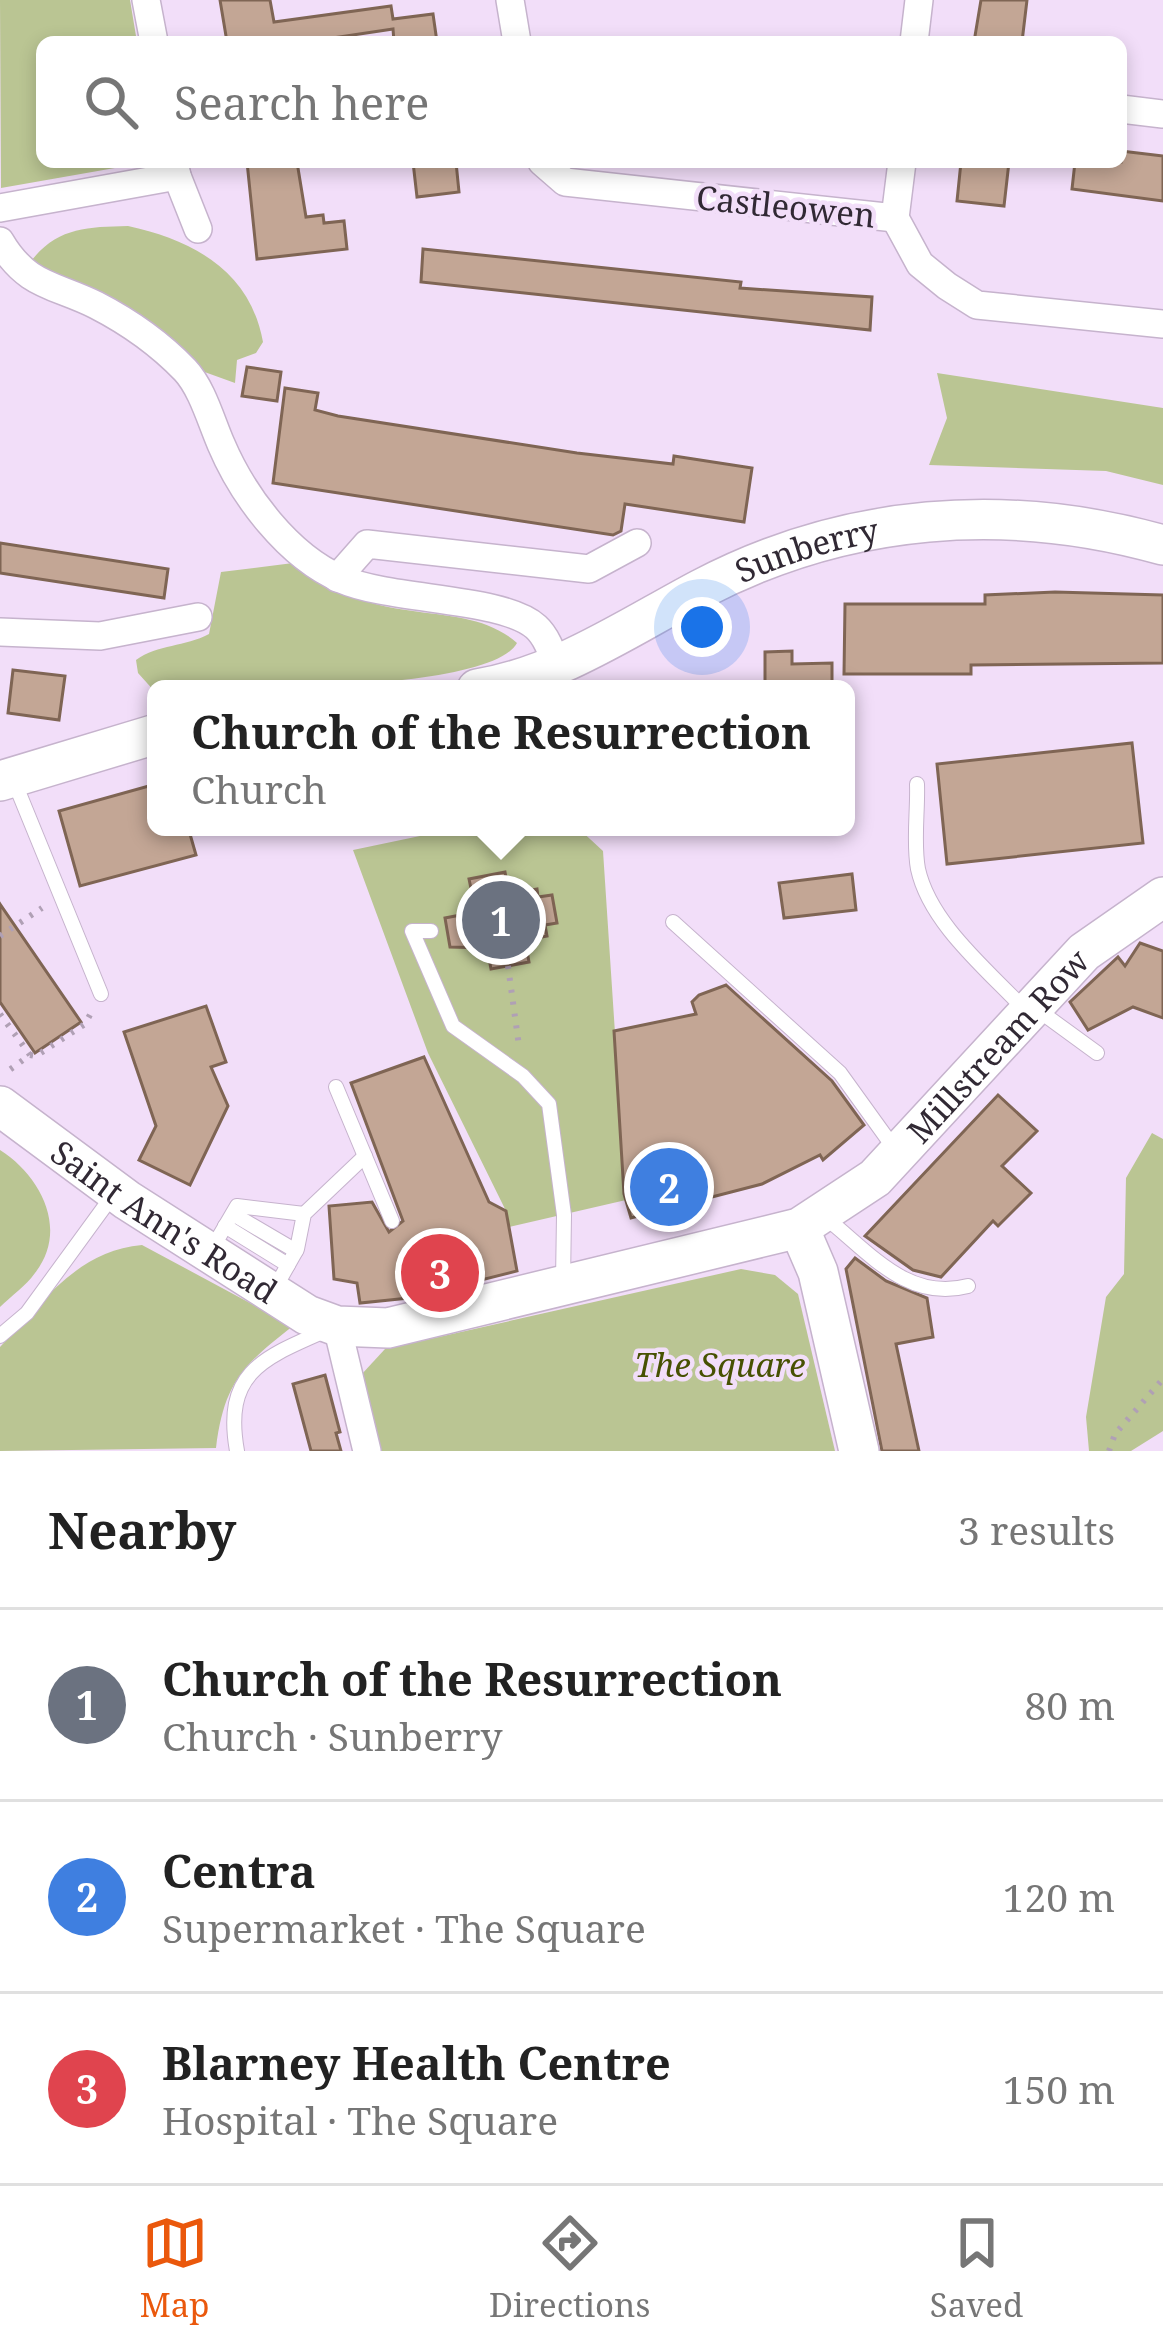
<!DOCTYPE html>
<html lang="en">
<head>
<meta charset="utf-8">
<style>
	:root { --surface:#fff; --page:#f2f2f2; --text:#222; --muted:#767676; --line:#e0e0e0; --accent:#ea580c }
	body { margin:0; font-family:"Noto Serif",serif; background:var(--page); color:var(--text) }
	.you { position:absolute; left:702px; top:627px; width:42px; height:42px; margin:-30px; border:9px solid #fff; border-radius:50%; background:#1a73e8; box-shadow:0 0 0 18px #1a73e833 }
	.badge { display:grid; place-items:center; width:78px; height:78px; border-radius:50%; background:var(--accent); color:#fff; font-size:39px; font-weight:700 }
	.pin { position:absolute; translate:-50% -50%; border:6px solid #fff; box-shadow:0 3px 12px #0006 }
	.popup { position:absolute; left:147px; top:680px; width:708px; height:156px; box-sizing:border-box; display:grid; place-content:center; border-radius:18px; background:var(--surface); filter:drop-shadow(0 3px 9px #0005); font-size:39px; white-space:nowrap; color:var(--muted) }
	.popup b { font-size:45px; color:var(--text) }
	.popup::after { content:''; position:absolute; left:50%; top:100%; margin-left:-24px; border:24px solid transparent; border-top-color:var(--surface) }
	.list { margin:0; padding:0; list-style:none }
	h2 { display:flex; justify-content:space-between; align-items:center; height:156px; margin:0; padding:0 48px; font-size:51px }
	h2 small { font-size:39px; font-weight:400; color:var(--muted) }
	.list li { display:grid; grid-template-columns:78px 1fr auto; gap:36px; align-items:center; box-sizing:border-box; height:192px; padding:0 48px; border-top:3px solid var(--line) }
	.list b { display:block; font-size:45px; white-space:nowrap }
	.list p { margin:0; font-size:39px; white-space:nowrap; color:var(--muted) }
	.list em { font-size:39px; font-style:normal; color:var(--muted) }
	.icon { flex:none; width:66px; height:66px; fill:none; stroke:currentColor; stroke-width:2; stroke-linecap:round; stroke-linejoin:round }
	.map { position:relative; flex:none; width:1163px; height:1451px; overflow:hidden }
	.search { position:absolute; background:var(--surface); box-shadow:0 6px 18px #0003; left:36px; right:36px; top:36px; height:132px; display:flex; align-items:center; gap:30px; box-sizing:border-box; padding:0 42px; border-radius:18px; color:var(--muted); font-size:45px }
	.sheet { height:732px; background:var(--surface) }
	nav { display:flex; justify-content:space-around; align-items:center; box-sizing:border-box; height:168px; border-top:3px solid var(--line); background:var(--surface); font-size:33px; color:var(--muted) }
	nav a { display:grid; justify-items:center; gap:6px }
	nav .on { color:var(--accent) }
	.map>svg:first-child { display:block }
	.green { fill:#bac593 }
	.building { fill:#c3a695; stroke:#7f6554; stroke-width:3 }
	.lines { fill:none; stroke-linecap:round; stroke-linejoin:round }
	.lane-casing { stroke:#c6b3cd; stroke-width:16 }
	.street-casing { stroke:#c6b3cd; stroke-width:30 }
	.secondary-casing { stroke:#c6b3cd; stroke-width:42 }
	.path { stroke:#b0a0b5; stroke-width:6; stroke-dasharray:3 9; stroke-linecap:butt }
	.lane { stroke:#fff; stroke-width:14 }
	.street { stroke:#fff; stroke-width:27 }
	.secondary { stroke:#fff; stroke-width:39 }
	.labels { text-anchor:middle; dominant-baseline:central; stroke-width:9; stroke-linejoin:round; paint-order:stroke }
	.street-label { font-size:33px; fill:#312934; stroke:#f2def9 }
	.park-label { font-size:33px; font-style:italic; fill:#475102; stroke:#f2def9 }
</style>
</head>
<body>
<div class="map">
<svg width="1163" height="1451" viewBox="0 0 1163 1451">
	<rect width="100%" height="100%" fill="#f2def9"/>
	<g class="green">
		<path d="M0,0H130L137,42H42V162H149L1,188Z"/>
		<path d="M128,226C192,240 250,270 263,342L256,353L237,360L235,383L199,370L28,265C55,228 84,227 128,226Z"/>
		<path d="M937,373L1163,408V485L1106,471L929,465L947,418Z"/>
		<path d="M301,562C375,635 462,594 517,643C490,693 217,689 156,689V693L138,673L136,660C158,644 185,647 209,634L221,572Z"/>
		<path d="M463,827H577L603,851L626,1200L509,1227L506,1211L428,1053L353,850Z"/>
		<path d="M1152,1133L1163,1139V1431L1131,1451H1089L1086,1417L1106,1297L1124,1274L1126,1178Z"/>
		<path d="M0,1150C41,1176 69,1230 35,1273C26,1286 11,1296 0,1307Z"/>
		<path d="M142,1245L293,1326C243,1365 224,1383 216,1448L0,1451V1347C43,1302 77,1251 142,1245Z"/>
		<path d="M741,1269L775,1275L798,1294L835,1451H379L361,1375L385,1349Z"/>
	</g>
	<g class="building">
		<path d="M220,0H270L274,22L391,6L393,19L433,14L437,42H394L393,29L306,42H227Z"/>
		<path d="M981,0H1027L1022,42H974Z"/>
		<path d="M1121,151L1163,156V201L1072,189L1075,162H1121Z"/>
		<path d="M247,162H297L306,217L323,215L324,223L344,221L347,249L257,259Z"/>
		<path d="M413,162H456L459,192L417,197Z"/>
		<path d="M961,162H1009L1004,206L957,201Z"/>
		<path d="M423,249L741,282L740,288L872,297L870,330L421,282Z"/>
		<path d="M247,367L281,372L277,401L242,396Z"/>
		<path d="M285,388L318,393L315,410L338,416L577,453L673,464L674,456L752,468L744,522L625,504L621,531L613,535L273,483Z"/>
		<path d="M0,543L168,569L164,598L0,573Z"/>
		<path d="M1055,592L1163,595V663L971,665V674H844L845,604H985V595Z"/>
		<path d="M792,651V664L832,663V689H765V652Z"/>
		<path d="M13,670L65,676L59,720L8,713Z"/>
		<path d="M1132,743L1143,843L947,864L937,764Z"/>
		<path d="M156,784V827H188L196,855L80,886L59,811Z"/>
		<path d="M505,872L509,894L537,889L538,897L552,895L557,923L545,925L547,936L525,940L529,962L491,969L487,948L450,947L445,918L476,912L469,879Z"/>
		<path d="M852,874L856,910L784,918L779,883Z"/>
		<path d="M0,904L81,1022L35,1053L0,1002Z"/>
		<path d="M1140,943L1163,951V1018L1133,1007L1088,1030L1070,1002L1118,957L1125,966Z"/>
		<path d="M726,985L832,1081L864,1125L823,1160L820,1155L762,1184L631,1218L624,1194L614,1031L696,1014L692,1002L699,995Z"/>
		<path d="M206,1006L226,1062L211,1067L228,1106L190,1185L139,1160L156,1126L124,1032Z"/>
		<path d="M424,1057L489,1202L506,1211L517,1271L409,1298L360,1303L357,1283L334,1279L329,1206L372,1202L389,1232L403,1221L351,1083Z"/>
		<path d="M998,1095L1037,1131L1002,1166L1031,1193L998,1226L993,1221L941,1277L913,1270L865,1236Z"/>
		<path d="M855,1258L886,1281L927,1298L933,1337L896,1344L919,1451H882L846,1269Z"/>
		<path d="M325,1375L340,1432L336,1433L341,1451H311L293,1384Z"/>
	</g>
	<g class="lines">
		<defs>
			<g id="lane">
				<path d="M14,781L101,994"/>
				<path d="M917,784C918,811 913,842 918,869C930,924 989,971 1026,1011"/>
				<path d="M673,922L840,1073L894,1148"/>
				<path d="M431,931H412L453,1026L523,1076L549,1104L564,1215L563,1281"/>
				<path d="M1038,1010L1097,1053"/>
				<path d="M336,1087L392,1221"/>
				<path d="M233,1214L296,1251"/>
				<path d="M826,1218C870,1253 908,1302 968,1286"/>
				<path d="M225,1226L288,1265"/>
				<path d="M213,1247L237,1206L304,1214"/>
				<path d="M275,1288L297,1249L304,1214L365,1156"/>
				<path d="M0,1336L27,1313L113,1195"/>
				<path d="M237,1451C223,1372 263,1358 327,1330"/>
			</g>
			<g id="street">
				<path d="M146,0L154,42"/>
				<path d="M510,0L517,42"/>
				<path d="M914,42L919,0"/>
				<path d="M1121,109L1163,114"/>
				<path d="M542,162L565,182L895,218"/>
				<path d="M902,162L895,218L920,264L947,286L977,305L1163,324"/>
				<path d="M177,176L198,229"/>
				<path d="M0,208L177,176L174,162"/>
				<path d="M0,241C27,287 54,284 96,305C129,322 159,343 185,370C202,388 211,421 221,444C243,496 288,556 341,579C391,601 503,597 536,627C547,637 552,653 557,667"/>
				<path d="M337,578L367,544L589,569L637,543"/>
				<path d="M0,632L100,636L198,617"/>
				<path d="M337,1326L367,1451"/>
			</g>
			<g id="secondary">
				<path id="s1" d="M477,689C558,676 629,627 701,589C846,513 1007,501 1163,545"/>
				<path d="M0,781L156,734"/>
				<path id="s2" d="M0,1106L127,1200L307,1315L337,1326L388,1328L799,1228L875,1178L1084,952L1163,897"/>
				<path d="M799,1228L818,1272L859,1451"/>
			</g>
		</defs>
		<use href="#lane" class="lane-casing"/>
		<use href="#street" class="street-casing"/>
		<use href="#secondary" class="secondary-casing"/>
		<g class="path">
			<path d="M0,936L42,908"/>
			<path d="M508,966L519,1046"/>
			<path d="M0,1014L30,1055L8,1071"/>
			<path d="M30,1055L36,1056L85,1024L92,1011"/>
			<path d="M1109,1451L1115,1434L1163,1379"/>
		</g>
		<use href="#lane" class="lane"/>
		<use href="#street" class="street"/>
		<use href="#secondary" class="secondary"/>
	</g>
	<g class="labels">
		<g class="street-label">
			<text transform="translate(786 206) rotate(6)">Castleowen</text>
			<text stroke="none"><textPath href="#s1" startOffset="360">Sunberry</textPath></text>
			<text stroke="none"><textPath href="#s2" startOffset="1149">Millstream Row</textPath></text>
			<text stroke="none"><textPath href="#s2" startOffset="201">Saint Ann's Road</textPath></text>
		</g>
		<g class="park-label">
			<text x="720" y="1364">The Square</text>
		</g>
	</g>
</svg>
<div class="you"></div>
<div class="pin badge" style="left:501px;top:920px;background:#6b7280">1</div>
<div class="popup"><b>Church of the Resurrection</b>Church</div>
<div class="pin badge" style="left:669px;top:1187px;background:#3f7fe0">2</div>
<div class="pin badge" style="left:440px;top:1273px;background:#e0444e">3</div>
<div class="search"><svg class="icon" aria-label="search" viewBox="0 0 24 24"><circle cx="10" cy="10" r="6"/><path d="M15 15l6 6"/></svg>Search here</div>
</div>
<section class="sheet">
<h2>Nearby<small>3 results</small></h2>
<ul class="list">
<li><span class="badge" style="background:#6b7280">1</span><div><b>Church of the Resurrection</b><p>Church · Sunberry</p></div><em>80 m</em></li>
<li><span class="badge" style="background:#3f7fe0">2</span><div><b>Centra</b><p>Supermarket · The Square</p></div><em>120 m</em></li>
<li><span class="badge" style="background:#e0444e">3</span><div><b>Blarney Health Centre</b><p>Hospital · The Square</p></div><em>150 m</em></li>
</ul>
</section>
<nav>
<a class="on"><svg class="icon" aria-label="map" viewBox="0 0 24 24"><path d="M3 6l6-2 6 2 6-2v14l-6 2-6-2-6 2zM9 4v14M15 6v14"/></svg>Map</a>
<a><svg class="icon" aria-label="directions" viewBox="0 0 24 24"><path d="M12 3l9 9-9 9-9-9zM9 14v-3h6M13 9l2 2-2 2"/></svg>Directions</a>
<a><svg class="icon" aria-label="saved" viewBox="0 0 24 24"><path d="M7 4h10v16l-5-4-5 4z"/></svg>Saved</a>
</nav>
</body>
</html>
